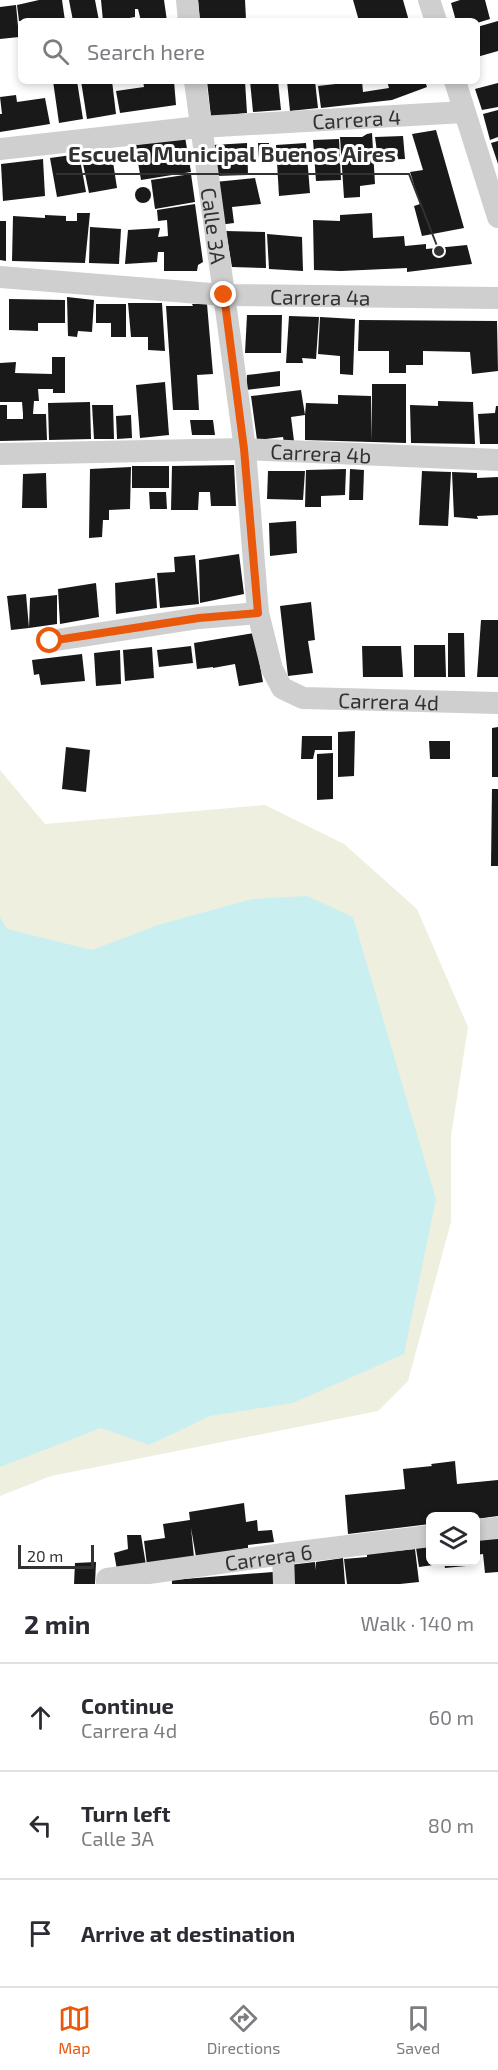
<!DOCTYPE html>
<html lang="en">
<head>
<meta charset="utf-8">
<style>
	:root { --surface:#fff; --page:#f2f2f3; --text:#2b2b33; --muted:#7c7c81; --line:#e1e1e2; --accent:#ea580c }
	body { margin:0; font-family:"Exo 2",sans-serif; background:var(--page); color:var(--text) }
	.controls { position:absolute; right:18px; bottom:18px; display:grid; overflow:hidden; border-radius:9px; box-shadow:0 3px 9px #0003 }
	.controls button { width:54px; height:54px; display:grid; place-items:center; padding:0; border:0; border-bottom:2px solid var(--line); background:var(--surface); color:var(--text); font:30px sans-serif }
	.scale { position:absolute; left:18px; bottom:15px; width:76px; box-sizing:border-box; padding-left:6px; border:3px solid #323232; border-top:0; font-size:16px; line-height:21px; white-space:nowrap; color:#323232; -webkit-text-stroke:4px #fff; paint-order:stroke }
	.stop { position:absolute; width:18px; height:18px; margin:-14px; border:4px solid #ea580c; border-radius:50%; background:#fff }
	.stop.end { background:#ea580c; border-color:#fff; box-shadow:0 2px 6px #0008 }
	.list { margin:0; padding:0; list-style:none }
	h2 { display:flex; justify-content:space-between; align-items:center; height:78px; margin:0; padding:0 24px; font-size:26px }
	h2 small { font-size:20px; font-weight:400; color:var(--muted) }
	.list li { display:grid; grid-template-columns:39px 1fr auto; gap:18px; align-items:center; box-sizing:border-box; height:108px; padding:0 24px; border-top:2px solid var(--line) }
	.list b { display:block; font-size:22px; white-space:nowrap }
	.list p { margin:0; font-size:20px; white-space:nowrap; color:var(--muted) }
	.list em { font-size:20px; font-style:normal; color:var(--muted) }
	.icon { flex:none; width:33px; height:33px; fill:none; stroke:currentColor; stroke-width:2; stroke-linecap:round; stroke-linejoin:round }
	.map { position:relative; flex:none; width:498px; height:1584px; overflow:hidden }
	.search { position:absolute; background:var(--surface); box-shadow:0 3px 9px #0003; left:18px; right:18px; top:18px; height:66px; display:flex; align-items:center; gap:15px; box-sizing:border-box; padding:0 21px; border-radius:9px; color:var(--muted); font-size:22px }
	.sheet { height:402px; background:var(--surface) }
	nav { display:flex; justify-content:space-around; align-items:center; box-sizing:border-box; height:84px; border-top:2px solid var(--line); background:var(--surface); font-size:16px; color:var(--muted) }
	nav a { display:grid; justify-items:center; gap:3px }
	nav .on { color:var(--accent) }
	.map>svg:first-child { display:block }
	.green { fill:#eeefdf }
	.water { fill:#caeff0 }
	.building { fill:#191919 }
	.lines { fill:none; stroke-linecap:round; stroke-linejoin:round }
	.minor { stroke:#cfcfcf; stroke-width:22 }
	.route { stroke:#ea580c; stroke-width:8 }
	.labels { text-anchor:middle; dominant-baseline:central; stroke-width:6; stroke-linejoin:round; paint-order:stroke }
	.street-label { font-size:21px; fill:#323232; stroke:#fff }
	.leader { fill:none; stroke:#323232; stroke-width:2 }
	.callout-dot { fill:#323232; stroke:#fff; stroke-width:2 }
	.callout-label { font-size:22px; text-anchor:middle; font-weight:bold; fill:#323232; stroke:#fff; stroke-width:6; stroke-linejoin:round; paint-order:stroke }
</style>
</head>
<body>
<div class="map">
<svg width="498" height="1584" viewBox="0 0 498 1584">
	<rect width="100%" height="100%" fill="#fff"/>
	<path class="green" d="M0,770L45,824L265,805L344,844L417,909L468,1027L451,1136V1222L408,1381L378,1411L51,1476L0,1496Z"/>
	<path class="water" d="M307,896L353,917L436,1199L404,1354L293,1403L210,1416L149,1445L101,1428L0,1467V917L7,929L92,950L158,925L252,899Z"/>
	<g class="building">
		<path d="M39,0H62L65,21H19L17,5Z"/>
		<path d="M69,0H95L99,21H73Z"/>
		<path d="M101,0H164L167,21H141L138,9H135V17L124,19L125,21H103Z"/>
		<path d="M198,0H245L246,19L200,21Z"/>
		<path d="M353,0H403L409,21H359Z"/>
		<path d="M460,0H485L490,19L477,23V21H456L451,3Z"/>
		<path d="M16,5L19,37L0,39V7Z"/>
		<path d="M498,21V51L477,57V27Z"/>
		<path d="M53,81H77L83,119L59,123Z"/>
		<path d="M81,81H112L116,114L87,119Z"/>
		<path d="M143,81H174L176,105L120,113L116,91L144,87Z"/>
		<path d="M207,81H245L247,113L211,117Z"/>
		<path d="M250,81H278L281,110L253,112Z"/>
		<path d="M287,81H315L318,108L290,111Z"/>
		<path d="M362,81L363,92L389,88L387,81H425L427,87L392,100L321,108L318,86Z"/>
		<path d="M498,83V107L482,110L475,89Z"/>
		<path d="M16,95L17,102L45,98L50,124L0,132V114H2L0,97Z"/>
		<path d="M498,110V137L490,140L483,114Z"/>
		<path d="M436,130L464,228L422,236L414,206L420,204L410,172L423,170L412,134Z"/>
		<path d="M372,133L375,184L360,186V197L344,198L340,137H362L367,134Z"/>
		<path d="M403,136L405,159L378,160L375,137Z"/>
		<path d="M185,137L191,172L141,180L135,145Z"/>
		<path d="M339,139L341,180L316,181L313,140Z"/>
		<path d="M498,141V164L491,143Z"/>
		<path d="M247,143L248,175L214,176L213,145Z"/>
		<path d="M258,143H269L270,159H259Z"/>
		<path d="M306,143L310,193L279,196L276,145Z"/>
		<path d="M111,149L117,188L89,193L81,154Z"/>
		<path d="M79,154L86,192L57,197L50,158Z"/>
		<path d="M43,159L45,196L3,201L1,164Z"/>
		<path d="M191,174L195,202L155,209L151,180Z"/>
		<path d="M255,178L261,204L232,207L234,223L219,225L215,182Z"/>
		<circle cx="143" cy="195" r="8"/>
		<path d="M195,204L203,262L198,265L197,271H164V252H158L157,262L125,264L128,230L160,228L158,237L168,236L167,220L158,221L157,210Z"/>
		<path d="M77,213H90L85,263L12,261L13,216L45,218V215L66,216V221H77Z"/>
		<path d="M372,213L373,238L404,236L405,246L426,244V249L467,245L472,264L407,272V268L341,271L314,270L313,220L340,221V215Z"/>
		<path d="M0,221H6V261L0,260Z"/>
		<path d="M90,227L121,229L119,264L89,263Z"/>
		<path d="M226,231L265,232L266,268L232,267Z"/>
		<path d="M267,234L302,237L303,271L269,269Z"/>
		<path d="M67,297L94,300L92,332L78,331L77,337L68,336Z"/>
		<path d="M9,299L65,300V323H38V331L9,330Z"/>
		<path d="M128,303H162L165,351L148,350V337H131Z"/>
		<path d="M96,304H126V337H111V323H96Z"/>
		<path d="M192,304H207L213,374L197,375L199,410H173L166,306H193Z"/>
		<path d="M247,315H282L281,353H245Z"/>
		<path d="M289,316L319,317L316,359L302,358L303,363H286Z"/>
		<path d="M320,317L355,319L353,375L340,374V356L318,354Z"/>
		<path d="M359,320L497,321L498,371L472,374L470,352L423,351V365H406V373H389V351H358Z"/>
		<path d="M52,357H65V393H53V389H38L39,401H34L33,414H46L47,440L0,441V405H7V419H23V414L22,402H0V363L16,362L15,373L52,374Z"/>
		<path d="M280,371V386L246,390L247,375Z"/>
		<path d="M165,382L169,435L140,438L136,385Z"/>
		<path d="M372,384H406V443L372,442Z"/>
		<path d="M301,390L305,415L306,403L338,404V395L371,396L372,442L305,440V415L291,417L294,441L284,442L283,437L257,440L251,396Z"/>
		<path d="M438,401L473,402L475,444L411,443L410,405L438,406Z"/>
		<path d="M90,402L91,439L49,440L48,403Z"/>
		<path d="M92,405H113L114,439H94Z"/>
		<path d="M496,406H498V444H480L478,414L495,413Z"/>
		<path d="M131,415L132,438L117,439L116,416Z"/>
		<path d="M190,420H213L215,435H192Z"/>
		<path d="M234,465L236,506H211L210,492H199L198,510H171L172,466Z"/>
		<rect x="132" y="466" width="37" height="22"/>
		<path d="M131,467L130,509L109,510V520H103L102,537L89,538L90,469Z"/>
		<path d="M346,469L345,495L321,496V507H305L306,470Z"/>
		<path d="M350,469L364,470L363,500H349Z"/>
		<path d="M268,471H305L303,500L267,499Z"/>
		<path d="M422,471L451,472L448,526L419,525Z"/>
		<path d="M452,472L477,473V500V478L498,477V515L477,516L478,519L454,517Z"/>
		<path d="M46,473L47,508H22L23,474Z"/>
		<path d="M149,492H166L167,509H150Z"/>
		<path d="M296,521L297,553L270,556L269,523Z"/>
		<path d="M239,554L244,594L200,603L199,560Z"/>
		<path d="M195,555L199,604L160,608L157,573L175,572L174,557Z"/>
		<path d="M155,578L157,608L116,614L115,583Z"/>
		<path d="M96,583L99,617L60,624L58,589Z"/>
		<path d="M26,594L29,628L11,630L7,596Z"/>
		<path d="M57,595V624L29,628L30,598Z"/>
		<path d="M311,602L315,640L308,641L313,673L288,676L280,606Z"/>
		<path d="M481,620H498V677H477Z"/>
		<path d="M254,633L263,682L239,686L235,664L213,668V667L197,669L194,643Z"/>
		<path d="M448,633H464L465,677H448Z"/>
		<path d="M414,645H445L446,677H414Z"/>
		<path d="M191,646L193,663L159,667L157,650Z"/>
		<path d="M362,646H401L403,677H363Z"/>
		<path d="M152,647L154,678L125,681L123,650Z"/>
		<path d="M120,650L121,684L96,686L94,653Z"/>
		<path d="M82,654L85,681L41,685L39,674L34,675L32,660Z"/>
		<path d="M498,727V777H492V728Z"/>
		<path d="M355,731L354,776L338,777V732Z"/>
		<path d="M302,736H332V750H315L313,759H301Z"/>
		<path d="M429,741H450V759H430Z"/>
		<path d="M66,747L90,750L86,792L62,789Z"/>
		<path d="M333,753V799L317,800V754Z"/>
		<path d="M492,789H498V866H491Z"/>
		<path d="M455,1461L457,1484L498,1480V1516L476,1519V1516H430V1524L348,1534L345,1495L405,1489L403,1469L432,1466L431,1464Z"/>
		<path d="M244,1503L246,1522L257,1520L258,1531L272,1530L274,1542L248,1545V1548L196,1557L191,1528L194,1557L147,1565L144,1541L165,1538L163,1524L190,1520L189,1512Z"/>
		<path d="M498,1534V1572L485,1573L483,1554L476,1555V1537Z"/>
		<path d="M127,1535H141L146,1565L117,1570L114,1553L128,1549Z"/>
		<path d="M430,1546V1562H441V1564L419,1567L416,1548Z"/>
		<path d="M415,1549L419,1582L400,1584H347L344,1559L367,1557V1554Z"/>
		<path d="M343,1558L345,1584H291L289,1565L315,1562L316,1570V1562Z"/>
		<path d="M96,1562L95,1584H74L75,1563Z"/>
		<path d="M444,1562H465L466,1566L445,1568Z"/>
		<path d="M273,1572V1584H172V1580Z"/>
	</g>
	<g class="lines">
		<g class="minor">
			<path d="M187,0L189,21"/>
			<path d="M429,0L436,21"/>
			<path id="s1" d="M195,81L245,449L258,613L272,669L282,688L303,698L498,703"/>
			<path d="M455,81L498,217"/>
			<path id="s2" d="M0,149L200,127L464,112"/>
			<path id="s3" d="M0,277L224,295L498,298"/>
			<path id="s4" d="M0,454L245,449L498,460"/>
			<path d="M50,641L199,618L258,613"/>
			<path d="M476,1530L498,1528"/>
			<path d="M283,1554L284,1584"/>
			<path id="s5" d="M107,1584V1579L283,1554L430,1536"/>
		</g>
	</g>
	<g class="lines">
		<path class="route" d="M50,641L199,618L258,613L244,449L224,295"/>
	</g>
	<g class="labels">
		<g class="street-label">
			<text stroke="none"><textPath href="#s2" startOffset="358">Carrera 4</textPath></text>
			<text stroke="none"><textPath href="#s1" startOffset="146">Calle 3A</textPath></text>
			<text stroke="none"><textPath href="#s3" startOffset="321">Carrera 4a</textPath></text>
			<text stroke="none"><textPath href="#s4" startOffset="321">Carrera 4b</textPath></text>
			<text stroke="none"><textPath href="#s1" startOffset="724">Carrera 4d</textPath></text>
			<text stroke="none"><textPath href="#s5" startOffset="168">Carrera 6</textPath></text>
		</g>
	</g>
	<path class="leader" d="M439 251L409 174H56"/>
	<circle class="callout-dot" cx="439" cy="251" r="6"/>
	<g class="callout-label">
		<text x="232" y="162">Escuela Municipal Buenos Aires</text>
	</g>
</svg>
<div class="controls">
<button><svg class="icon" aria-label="layers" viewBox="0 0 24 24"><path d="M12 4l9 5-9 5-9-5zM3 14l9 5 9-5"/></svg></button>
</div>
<div class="scale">20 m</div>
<div class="stop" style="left:50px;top:641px"></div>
<div class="stop end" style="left:224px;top:295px"></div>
<div class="search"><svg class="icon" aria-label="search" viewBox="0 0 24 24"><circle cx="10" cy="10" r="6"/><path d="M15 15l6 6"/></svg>Search here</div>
</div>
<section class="sheet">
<h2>2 min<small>Walk · 140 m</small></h2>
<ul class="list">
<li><svg class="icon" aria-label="ahead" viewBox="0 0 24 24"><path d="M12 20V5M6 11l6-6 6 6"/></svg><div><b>Continue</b><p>Carrera 4d</p></div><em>60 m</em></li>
<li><svg class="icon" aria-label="left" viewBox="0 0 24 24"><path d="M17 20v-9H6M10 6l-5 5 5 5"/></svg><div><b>Turn left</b><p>Calle 3A</p></div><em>80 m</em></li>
<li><svg class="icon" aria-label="arrive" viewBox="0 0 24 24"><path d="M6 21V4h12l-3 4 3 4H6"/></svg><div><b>Arrive at destination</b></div></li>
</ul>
</section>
<nav>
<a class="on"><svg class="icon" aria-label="map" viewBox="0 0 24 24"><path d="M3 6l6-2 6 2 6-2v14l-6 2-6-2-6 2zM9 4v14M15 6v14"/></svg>Map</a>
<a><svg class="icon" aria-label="directions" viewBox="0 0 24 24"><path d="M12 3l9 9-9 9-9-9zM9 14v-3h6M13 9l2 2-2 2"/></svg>Directions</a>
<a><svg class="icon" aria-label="saved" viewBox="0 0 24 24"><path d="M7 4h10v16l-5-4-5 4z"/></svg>Saved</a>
</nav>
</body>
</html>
